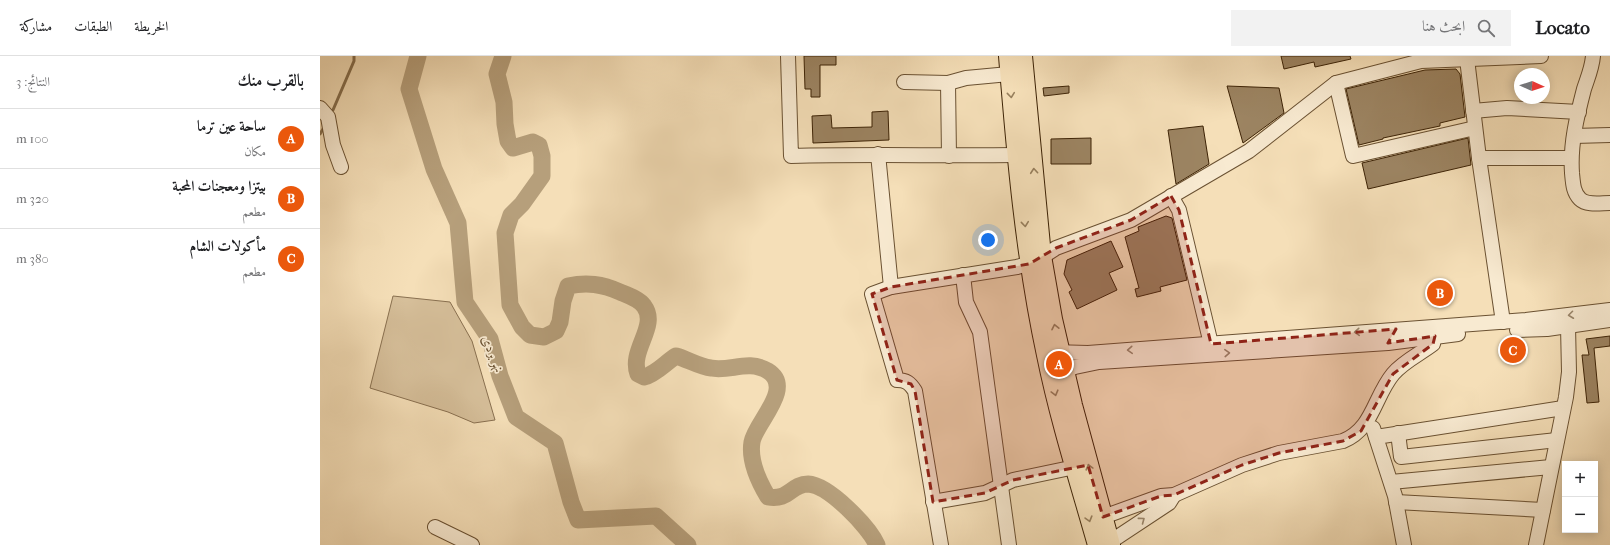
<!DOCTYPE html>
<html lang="ar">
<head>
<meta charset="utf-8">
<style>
	:root { --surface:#fff; --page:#f2f2f2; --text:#202124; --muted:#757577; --line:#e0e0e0; --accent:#ea580c }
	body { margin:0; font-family:"IM FELL French Canon",Amiri,serif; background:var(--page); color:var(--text); direction:rtl }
	.controls { position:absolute; right:12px; bottom:12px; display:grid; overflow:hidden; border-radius:0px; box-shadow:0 2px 10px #0003 }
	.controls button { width:36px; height:36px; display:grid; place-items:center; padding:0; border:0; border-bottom:1px solid var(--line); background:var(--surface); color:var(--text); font:20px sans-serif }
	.compass { position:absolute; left:1194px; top:12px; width:36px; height:36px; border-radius:50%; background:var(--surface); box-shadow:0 2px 10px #0003; rotate:93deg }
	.you { position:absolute; left:668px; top:184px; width:14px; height:14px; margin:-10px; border:3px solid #fff; border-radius:50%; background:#1a73e8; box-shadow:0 0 0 6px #1a73e833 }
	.badge { display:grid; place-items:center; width:26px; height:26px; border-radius:50%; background:var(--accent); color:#fff; font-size:13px; font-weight:700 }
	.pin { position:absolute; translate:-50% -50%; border:2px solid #fff; box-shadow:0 1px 4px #0006 }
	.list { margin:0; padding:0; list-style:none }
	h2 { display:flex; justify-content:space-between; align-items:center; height:52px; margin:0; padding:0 16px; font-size:17px }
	h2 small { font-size:13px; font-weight:400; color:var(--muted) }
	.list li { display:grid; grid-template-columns:26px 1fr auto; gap:12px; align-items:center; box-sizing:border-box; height:60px; padding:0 16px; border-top:1px solid var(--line) }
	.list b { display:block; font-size:15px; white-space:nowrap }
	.list p { margin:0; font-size:13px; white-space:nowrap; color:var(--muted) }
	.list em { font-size:13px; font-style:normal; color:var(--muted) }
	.icon { flex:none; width:22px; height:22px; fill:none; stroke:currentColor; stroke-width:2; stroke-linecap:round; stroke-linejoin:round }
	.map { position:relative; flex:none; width:1290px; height:489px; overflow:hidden; direction:ltr }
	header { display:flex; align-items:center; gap:24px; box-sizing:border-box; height:56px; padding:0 20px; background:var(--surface); border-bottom:1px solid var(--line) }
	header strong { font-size:19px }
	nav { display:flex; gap:22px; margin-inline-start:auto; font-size:14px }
	.search { width:280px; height:36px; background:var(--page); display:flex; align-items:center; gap:10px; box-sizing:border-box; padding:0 14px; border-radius:0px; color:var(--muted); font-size:15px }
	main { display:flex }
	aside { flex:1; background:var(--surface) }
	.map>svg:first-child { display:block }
	.green { fill:#d6bf9a; stroke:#897050 }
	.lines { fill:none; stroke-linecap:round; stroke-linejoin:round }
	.stream { stroke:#856d4c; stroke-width:3 }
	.river { stroke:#b69f7b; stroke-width:17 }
	.building { fill:#9c8462; stroke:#3c2205 }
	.minor-casing { stroke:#6a5132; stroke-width:16 }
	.major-casing { stroke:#3c2205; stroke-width:20 }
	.minor { stroke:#f8ead1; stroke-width:14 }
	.major { stroke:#f5dfb8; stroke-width:18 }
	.oneway { stroke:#98805e }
	.oneway2 { stroke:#9a866b }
	.marked { fill:#8f2418; fill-opacity:0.2; stroke:#8f2418; stroke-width:3; stroke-dasharray:8 5; stroke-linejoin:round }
	.labels { text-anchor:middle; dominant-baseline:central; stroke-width:3.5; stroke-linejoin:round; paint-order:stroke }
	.water-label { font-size:14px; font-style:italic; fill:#674e2e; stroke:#f8ead1 }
</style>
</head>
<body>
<header>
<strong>Locato</strong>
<div class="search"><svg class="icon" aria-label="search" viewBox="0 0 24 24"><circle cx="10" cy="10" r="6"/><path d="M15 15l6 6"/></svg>ابحث هنا</div>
<nav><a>الخريطة</a><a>الطبقات</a><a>مشاركة</a></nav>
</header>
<main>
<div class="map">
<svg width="1290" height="489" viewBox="0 0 1290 489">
	<rect width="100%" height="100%" fill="#f5dfb8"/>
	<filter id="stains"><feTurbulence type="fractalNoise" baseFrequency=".005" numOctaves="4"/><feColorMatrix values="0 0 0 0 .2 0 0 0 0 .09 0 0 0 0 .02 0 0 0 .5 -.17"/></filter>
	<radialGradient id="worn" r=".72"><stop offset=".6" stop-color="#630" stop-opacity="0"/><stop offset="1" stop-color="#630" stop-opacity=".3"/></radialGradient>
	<path class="green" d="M73,240L130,246L152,285L175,364L154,367L128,356L50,332Z"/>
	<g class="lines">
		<g class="stream">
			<path d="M13,54L34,5V0"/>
			<path d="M0,78L3,73"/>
		</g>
		<g class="river">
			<path d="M98,0L89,33L114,113L138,167L145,246L170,283L180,320L196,361L235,387L251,446L258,464L336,460L368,489"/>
			<path d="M183,0L177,18L184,46L185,68L188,85L193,92L213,86L219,89L222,100V120L202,148L191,159L185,177L190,249L202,271L210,279L224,281L236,275L240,266L243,245L248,230C267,226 282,228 300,236C307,239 319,243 324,250C339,270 309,294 318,318L324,321C336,318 345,307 356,300C367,303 380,311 391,312C410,316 428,303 448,315C475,332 435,367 432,386C429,404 439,426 448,441C469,445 471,428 488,428C509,429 549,471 557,489"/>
		</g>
	</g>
	<g class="building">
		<path d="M484,0H516V9H500V41H491V33H485Z"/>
		<path d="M961,0H1030L1031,3L995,11L994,6L964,13Z"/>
		<path d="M1136,13L1140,18L1145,61L1120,67V70L1063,82V83L1039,89L1026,33L1105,14Z"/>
		<path d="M749,30V37L724,40L723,32Z"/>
		<path d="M907,30L959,32L964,57L923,87Z"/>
		<path d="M568,55L569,84L493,87L492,60L511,59L512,72L552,71V56Z"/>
		<path d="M883,70L889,108L856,128L848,74Z"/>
		<path d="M771,82V108H731V83Z"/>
		<path d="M1148,82L1151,109L1048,133L1042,107Z"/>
		<path d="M846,160L852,162L867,224L840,231L841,235L817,241L815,233L819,232L805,181L819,175L818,171Z"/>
		<path d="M791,185L803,211L789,217L797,234L757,253L749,236L752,234L744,218L747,204Z"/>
		<path d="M1290,280V290L1274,292L1279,346L1267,347L1262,299H1269L1266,283Z"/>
	</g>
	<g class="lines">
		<defs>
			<g id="minor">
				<path d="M468,0L471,100C547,98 622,100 697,99"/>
				<path d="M1273,0C1272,12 1268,21 1264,33C1257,60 1250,88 1252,117C1253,127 1253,136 1260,143C1267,150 1281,147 1290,147"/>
				<path d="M1147,3L1159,102L1183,266"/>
				<path d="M584,26L628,27L646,22L689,18"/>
				<path d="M628,27L629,100"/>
				<path d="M1016,27L1033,100L1155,72"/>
				<path d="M0,52L8,61L13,89L21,111"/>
				<path d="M1153,55L1187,52L1259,56"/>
				<path d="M1254,80L1290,79"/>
				<path d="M558,98L571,231"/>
				<path d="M1159,102H1251"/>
				<path d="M851,140L859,154L891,288"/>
				<path d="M643,219L646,246L660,276L689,489"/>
				<path d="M1197,274L1227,273L1290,264"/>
				<path d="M732,296L768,297L1206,264L1290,254"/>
				<path d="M736,318L755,311L779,306L1068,287L1138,278"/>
				<path d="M1053,372L1075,440L1084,489"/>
				<path d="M1078,377L1081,401L1237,384"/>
				<path d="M1056,381L1243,352"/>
				<path d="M1071,426L1231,411"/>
				<path d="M613,446L665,437L693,424L755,411"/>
				<path d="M1076,446L1223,454"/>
				<path d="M783,461L841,440L854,439L922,409L959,397L1023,385C1053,373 1054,341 1073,318C1084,305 1100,298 1113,288L1115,277"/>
				<path d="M115,471L152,489"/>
				<path d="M790,486L849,447L854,439"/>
				<path d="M621,489L595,335C590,327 586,324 577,324L552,238L571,231L697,211L716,205L736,192L811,164L929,95L1016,27L1101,5L1221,0"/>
				<path d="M1216,489L1246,341L1249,316L1248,270"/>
			</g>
			<g id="major">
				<path d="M688,0C696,100 705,201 726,299C739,363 759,426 777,489"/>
				<path d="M703,0L722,200L733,263L753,349L791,489"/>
			</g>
		</defs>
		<use href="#minor" class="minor-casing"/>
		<use href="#major" class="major-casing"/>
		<use href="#minor" class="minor"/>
		<use href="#major" class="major"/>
	</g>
	<defs><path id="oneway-chevron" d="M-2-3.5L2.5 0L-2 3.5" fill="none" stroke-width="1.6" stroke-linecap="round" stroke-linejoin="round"/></defs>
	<g class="oneway">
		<use href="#oneway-chevron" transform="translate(691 39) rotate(84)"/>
		<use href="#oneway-chevron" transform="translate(714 115) rotate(-95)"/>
		<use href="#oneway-chevron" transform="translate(705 168) rotate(84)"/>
		<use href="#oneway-chevron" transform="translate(735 271) rotate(-102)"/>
		<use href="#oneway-chevron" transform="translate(735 337) rotate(75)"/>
		<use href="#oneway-chevron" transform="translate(769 411) rotate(-105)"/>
		<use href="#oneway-chevron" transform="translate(769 463) rotate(74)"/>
	</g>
	<g class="oneway2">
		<use href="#oneway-chevron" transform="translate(1251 259) rotate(173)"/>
		<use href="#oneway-chevron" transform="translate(1037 276) rotate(176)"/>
		<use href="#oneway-chevron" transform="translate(810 294) rotate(176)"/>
		<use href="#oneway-chevron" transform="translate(907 297) rotate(-3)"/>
		<use href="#oneway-chevron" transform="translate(822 464) rotate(-37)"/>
	</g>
	<path class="marked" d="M851,140L859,154L891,288L1076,273L1068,287L1115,280L1113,288L1073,318L1041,375L1023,385L959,397L922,409L854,439L841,440L783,461L768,409L693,424L665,437L613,446L595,335L591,328L577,324L552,238L571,231L709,208L736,192L811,164Z"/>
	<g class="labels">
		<g class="water-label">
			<text transform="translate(173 298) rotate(68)">نهر بردى</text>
		</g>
	</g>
	<rect width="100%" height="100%" filter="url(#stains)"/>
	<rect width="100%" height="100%" fill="url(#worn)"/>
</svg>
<div class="controls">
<button>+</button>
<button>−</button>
</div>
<svg class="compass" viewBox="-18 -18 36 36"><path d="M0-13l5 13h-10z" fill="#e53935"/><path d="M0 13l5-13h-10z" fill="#757577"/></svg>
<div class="you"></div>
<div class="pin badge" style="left:739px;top:308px">A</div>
<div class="pin badge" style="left:1120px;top:237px">B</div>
<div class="pin badge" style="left:1193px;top:294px">C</div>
</div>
<aside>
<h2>بالقرب منك<small>النتائج: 3</small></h2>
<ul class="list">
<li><span class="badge">A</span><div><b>ساحة عين ترما</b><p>مكان</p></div><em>100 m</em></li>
<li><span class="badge">B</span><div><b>بيتزا ومعجنات المحبة</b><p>مطعم</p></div><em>320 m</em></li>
<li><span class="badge">C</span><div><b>مأكولات الشام</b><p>مطعم</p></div><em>380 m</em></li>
</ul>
</aside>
</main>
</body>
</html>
